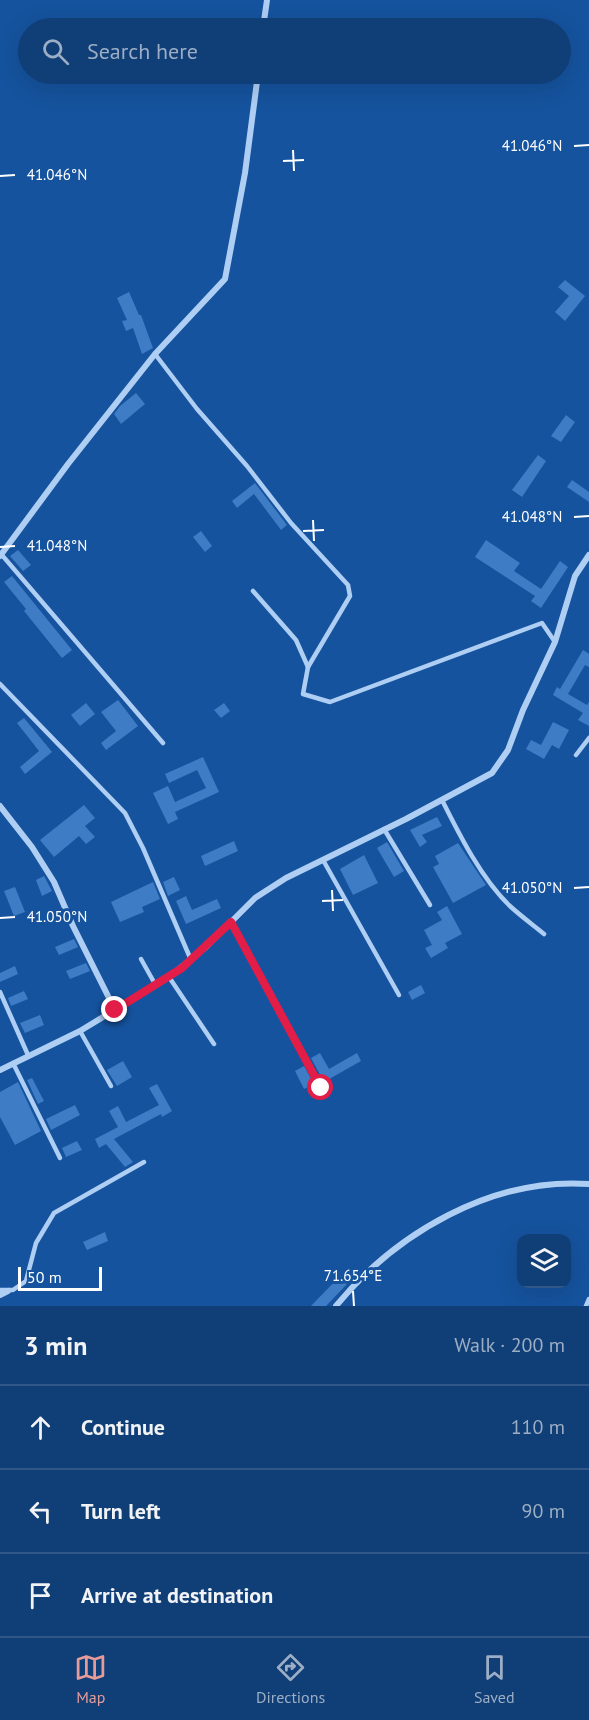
<!DOCTYPE html>
<html lang="en">
<head>
<meta charset="utf-8">
<style>
	:root { --surface:#103e76; --page:#1e497e; --text:#f1f3f6; --muted:#9caec5; --line:#305788; --accent:#e69b98 }
	body { margin:0; font-family:"PT Sans",sans-serif; background:var(--page); color:var(--text) }
	.controls { position:absolute; right:18px; bottom:18px; display:grid; overflow:hidden; border-radius:12px; box-shadow:0 6px 24px #0002 }
	.controls button { width:54px; height:54px; display:grid; place-items:center; padding:0; border:0; border-bottom:2px solid var(--line); background:var(--surface); color:var(--text); font:30px sans-serif }
	.scale { position:absolute; left:18px; bottom:15px; width:84px; box-sizing:border-box; padding-left:6px; border:3px solid #fff; border-top:0; font-size:16px; line-height:21px; white-space:nowrap; color:#fff; -webkit-text-stroke:4px #15539e; paint-order:stroke }
	.stop { position:absolute; width:18px; height:18px; margin:-14px; border:4px solid #e11d48; border-radius:50%; background:#fff }
	.stop.end { background:#e11d48; border-color:#fff; box-shadow:0 2px 6px #0008 }
	.list { margin:0; padding:0; list-style:none }
	h2 { display:flex; justify-content:space-between; align-items:center; height:78px; margin:0; padding:0 24px; font-size:26px }
	h2 small { font-size:20px; font-weight:400; color:var(--muted) }
	.list li { display:grid; grid-template-columns:39px 1fr auto; gap:18px; align-items:center; box-sizing:border-box; height:84px; padding:0 24px; border-top:2px solid var(--line) }
	.list b { display:block; font-size:22px; white-space:nowrap }
	.list em { font-size:20px; font-style:normal; color:var(--muted) }
	.icon { flex:none; width:33px; height:33px; fill:none; stroke:currentColor; stroke-width:2; stroke-linecap:round; stroke-linejoin:round }
	.map { position:relative; flex:none; width:589px; height:1306px; overflow:hidden }
	.search { position:absolute; background:var(--surface); box-shadow:0 6px 24px #0002; left:18px; right:18px; top:18px; height:66px; display:flex; align-items:center; gap:15px; box-sizing:border-box; padding:0 21px; border-radius:33px; color:var(--muted); font-size:22px }
	.sheet { height:330px; background:var(--surface) }
	nav { display:flex; justify-content:space-around; align-items:center; box-sizing:border-box; height:84px; border-top:2px solid var(--line); background:var(--surface); font-size:16px; color:var(--muted) }
	nav a { display:grid; justify-items:center; gap:3px }
	nav .on { color:var(--accent) }
	.map>svg:first-child { display:block }
	.building { fill:#3e7cc5 }
	.lines { fill:none; stroke-linecap:round; stroke-linejoin:round }
	.service { stroke:#aecef3; stroke-width:4.5 }
	.minor { stroke:#aecef3; stroke-width:6 }
	.route { stroke:#e11d48; stroke-width:8 }
	.ticks { fill:none; stroke:#fff; stroke-width:2 }
	.ticks-label { font-size:15px; text-anchor:middle; fill:#fff; stroke:#15539e; stroke-width:6; stroke-linejoin:round; paint-order:stroke }
</style>
</head>
<body>
<div class="map">
<svg width="589" height="1306" viewBox="0 0 589 1306">
	<rect width="100%" height="100%" fill="#15539e"/>
	<g class="building">
		<path d="M565,280L585,296L565,321L555,312L569,296L558,287Z"/>
		<path d="M129,292L139,315H141L153,348L142,354L133,328L126,331L122,321L127,320L117,298Z"/>
		<path d="M136,393L145,404L121,424L114,414L120,406Z"/>
		<path d="M566,415L575,422L561,442L551,436Z"/>
		<path d="M538,455L546,461L522,497L512,490Z"/>
		<path d="M572,480L589,492V502L567,487Z"/>
		<path d="M255,483L287,525L281,530L254,494L237,508L232,501Z"/>
		<path d="M201,531L212,546L205,552L193,537Z"/>
		<path d="M486,540L520,563L514,571L541,589L560,561L568,567L541,608L531,601L535,596L475,557Z"/>
		<path d="M18,550L31,565L23,571L10,556Z"/>
		<path d="M12,576L72,650L62,658L24,611L26,609L4,582Z"/>
		<path d="M583,650L589,654V667L585,665L568,694L587,705L589,702V726L578,720L583,713L553,695L557,687L560,689Z"/>
		<path d="M118,700L138,726L106,750L101,743L116,731L101,712Z"/>
		<path d="M86,703L95,714L80,726L71,715Z"/>
		<path d="M224,703L230,711L221,718L214,710Z"/>
		<path d="M24,718L52,752L25,774L20,767L39,751L17,723Z"/>
		<path d="M553,722L569,730L559,749L552,745L544,759L526,749L531,740L541,745Z"/>
		<path d="M203,757L219,792L175,812L178,819L168,824L153,793L168,786L175,802L206,788L197,770L169,783L165,774Z"/>
		<path d="M84,805L95,818L85,826L95,837L86,844L79,836L54,857L40,840Z"/>
		<path d="M437,817L442,826L422,835L427,842L420,847L410,830Z"/>
		<path d="M234,841L238,851L205,866L201,856Z"/>
		<path d="M387,842L404,871L394,877L377,848Z"/>
		<path d="M458,843L486,885L453,903L433,867L439,864L435,856Z"/>
		<path d="M364,855L378,883L353,895L340,869Z"/>
		<path d="M44,876L52,891L42,896L36,880Z"/>
		<path d="M174,877L180,890L168,896L163,882Z"/>
		<path d="M153,882L160,899L142,907L144,912L120,922L111,902Z"/>
		<path d="M15,887L25,912L14,916L4,891Z"/>
		<path d="M186,896L192,910L217,899L221,908L186,924L176,901Z"/>
		<path d="M447,906L462,934L445,943L448,948L431,958L425,948L432,945L424,930L442,920L437,912Z"/>
		<path d="M74,939L78,947L59,955L55,947Z"/>
		<path d="M86,963L90,971L70,979L66,971Z"/>
		<path d="M15,966L18,974L0,982V973Z"/>
		<path d="M421,985L425,993L412,1000L408,992Z"/>
		<path d="M24,991L28,999L11,1006L8,998Z"/>
		<path d="M40,1015L44,1025L25,1033L20,1023Z"/>
		<path d="M320,1053L329,1069L357,1053L361,1061L324,1082L311,1058Z"/>
		<path d="M123,1061L132,1077L117,1086L107,1070Z"/>
		<path d="M304,1066L314,1084L304,1089L295,1071Z"/>
		<path d="M32,1078L44,1101L38,1104L27,1080Z"/>
		<path d="M18,1082L41,1131L15,1145L0,1117V1092Z"/>
		<path d="M157,1084L172,1111L162,1117L161,1114L114,1139L133,1162L125,1167L106,1144L99,1148L95,1139L118,1127L109,1111L118,1106L126,1122L159,1105L149,1088Z"/>
		<path d="M75,1105L80,1115L51,1130L46,1119Z"/>
		<path d="M77,1141L82,1150L66,1157L62,1148Z"/>
		<path d="M105,1232L108,1241L87,1250L83,1242Z"/>
		<path d="M340,1276L348,1283L326,1306H311Z"/>
	</g>
	<g class="lines">
		<g class="service">
			<path d="M155,354L197,409L247,466L291,523L348,585L350,596L308,667"/>
			<path d="M1,554L163,743"/>
			<path d="M253,591L296,640L308,667L303,694L330,702L542,623L555,642"/>
			<path d="M0,684L125,813L143,848L191,960"/>
			<path d="M576,755L589,738"/>
			<path d="M442,800C459,834 482,880 511,907C521,916 533,925 544,934"/>
			<path d="M384,829L430,905"/>
			<path d="M323,860L399,995"/>
			<path d="M231,922L321,1088"/>
			<path d="M141,959L155,984"/>
			<path d="M169,977L214,1044"/>
			<path d="M0,992L28,1055"/>
			<path d="M80,1031L111,1086"/>
			<path d="M13,1063L60,1158"/>
			<path d="M0,1290H13L26,1281L36,1243L54,1213L144,1162"/>
			<path d="M586,1306L589,1299"/>
		</g>
		<g class="minor">
			<path d="M263,28L267,0"/>
			<path d="M0,556L68,464L155,354L225,279L245,173L258,74"/>
			<path d="M0,806L32,847L54,882L73,926L115,1010"/>
			<path d="M0,1070L80,1031L169,977L206,947L255,898L286,878L406,819L492,773L508,750L523,710L555,642L575,576L589,555"/>
			<path d="M0,1295L8,1291"/>
			<path d="M336,1306C396,1233 492,1177 589,1184"/>
		</g>
	</g>
	<g class="lines">
		<path class="route" d="M115,1010L182,968L231,922L321,1088"/>
	</g>
	<path class="ticks" d="M574,146L589,145M293,150L294,171M283,161L304,160M0,176L15,175M574,517L589,516M313,520L314,541M303,531L324,530M0,547L15,546M574,888L589,887M332,890L333,911M322,901L343,900M0,918L15,917M353,1291L354,1306"/>
	<g class="ticks-label">
		<text x="532" y="151">41.046°N</text>
		<text x="57" y="180">41.046°N</text>
		<text x="532" y="522">41.048°N</text>
		<text x="57" y="551">41.048°N</text>
		<text x="532" y="893">41.050°N</text>
		<text x="57" y="922">41.050°N</text>
		<text x="353" y="1281">71.654°E</text>
	</g>
</svg>
<div class="controls">
<button><svg class="icon" aria-label="layers" viewBox="0 0 24 24"><path d="M12 4l9 5-9 5-9-5zM3 14l9 5 9-5"/></svg></button>
</div>
<div class="scale">50 m</div>
<div class="stop" style="left:321px;top:1088px"></div>
<div class="stop end" style="left:115px;top:1010px"></div>
<div class="search"><svg class="icon" aria-label="search" viewBox="0 0 24 24"><circle cx="10" cy="10" r="6"/><path d="M15 15l6 6"/></svg>Search here</div>
</div>
<section class="sheet">
<h2>3 min<small>Walk · 200 m</small></h2>
<ul class="list">
<li><svg class="icon" aria-label="ahead" viewBox="0 0 24 24"><path d="M12 20V5M6 11l6-6 6 6"/></svg><div><b>Continue</b></div><em>110 m</em></li>
<li><svg class="icon" aria-label="left" viewBox="0 0 24 24"><path d="M17 20v-9H6M10 6l-5 5 5 5"/></svg><div><b>Turn left</b></div><em>90 m</em></li>
<li><svg class="icon" aria-label="arrive" viewBox="0 0 24 24"><path d="M6 21V4h12l-3 4 3 4H6"/></svg><div><b>Arrive at destination</b></div></li>
</ul>
</section>
<nav>
<a class="on"><svg class="icon" aria-label="map" viewBox="0 0 24 24"><path d="M3 6l6-2 6 2 6-2v14l-6 2-6-2-6 2zM9 4v14M15 6v14"/></svg>Map</a>
<a><svg class="icon" aria-label="directions" viewBox="0 0 24 24"><path d="M12 3l9 9-9 9-9-9zM9 14v-3h6M13 9l2 2-2 2"/></svg>Directions</a>
<a><svg class="icon" aria-label="saved" viewBox="0 0 24 24"><path d="M7 4h10v16l-5-4-5 4z"/></svg>Saved</a>
</nav>
</body>
</html>
